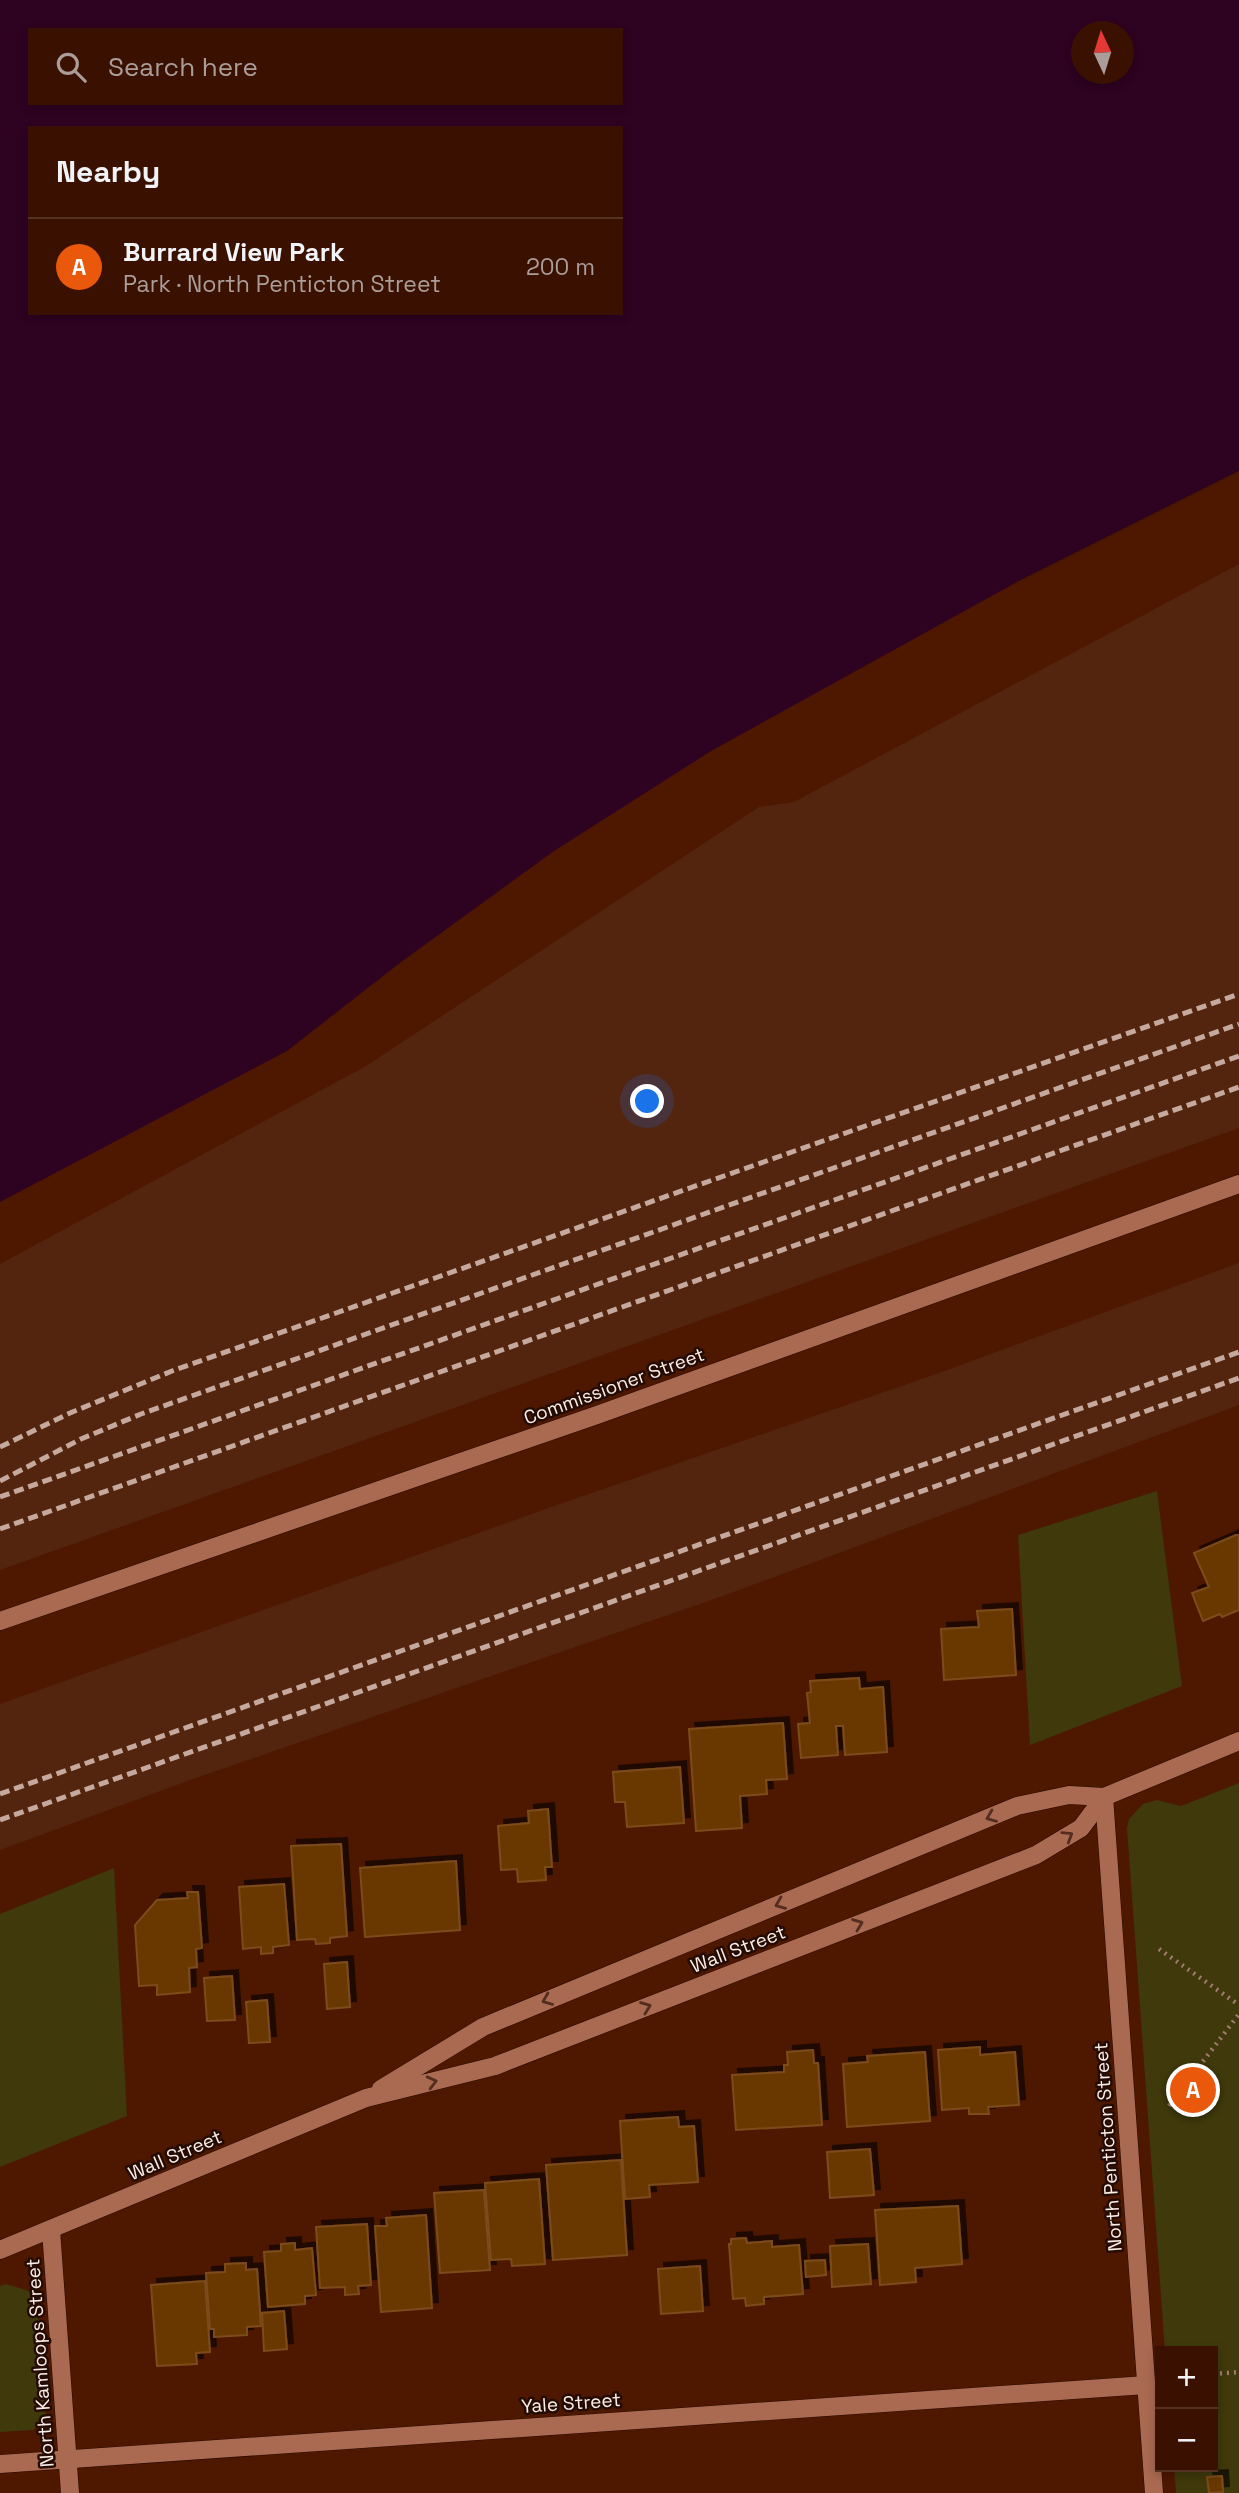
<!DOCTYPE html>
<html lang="en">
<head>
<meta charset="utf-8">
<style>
	:root { --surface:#3a1100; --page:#451f0f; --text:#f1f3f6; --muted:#ab9d99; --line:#543122; --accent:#ea580c }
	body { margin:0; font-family:"Space Grotesk",sans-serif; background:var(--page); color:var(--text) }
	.controls { position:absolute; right:21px; bottom:21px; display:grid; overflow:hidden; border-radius:0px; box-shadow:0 4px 10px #0003 }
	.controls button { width:63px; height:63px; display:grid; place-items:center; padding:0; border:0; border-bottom:2px solid var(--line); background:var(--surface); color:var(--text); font:35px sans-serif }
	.compass { position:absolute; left:1071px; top:21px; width:63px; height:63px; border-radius:50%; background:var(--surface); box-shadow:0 4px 10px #0003; rotate:356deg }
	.you { position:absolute; left:648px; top:1102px; width:24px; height:24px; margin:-18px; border:5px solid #fff; border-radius:50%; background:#1a73e8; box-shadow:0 0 0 10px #1a73e833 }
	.badge { display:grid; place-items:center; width:46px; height:46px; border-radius:50%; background:var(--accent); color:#fff; font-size:23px; font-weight:700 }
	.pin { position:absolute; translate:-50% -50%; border:4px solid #fff; box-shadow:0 2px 7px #0006 }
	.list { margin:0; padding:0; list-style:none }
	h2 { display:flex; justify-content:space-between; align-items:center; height:91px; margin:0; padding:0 28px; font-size:30px }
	h2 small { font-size:23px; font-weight:400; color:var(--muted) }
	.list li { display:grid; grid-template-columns:46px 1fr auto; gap:21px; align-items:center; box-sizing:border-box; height:98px; padding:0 28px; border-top:2px solid var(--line) }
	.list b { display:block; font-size:26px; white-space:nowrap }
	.list p { margin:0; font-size:23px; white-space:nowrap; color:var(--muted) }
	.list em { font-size:23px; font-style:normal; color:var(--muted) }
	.icon { flex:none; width:38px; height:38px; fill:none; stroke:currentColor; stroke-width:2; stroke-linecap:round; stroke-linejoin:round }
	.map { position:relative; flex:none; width:1239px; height:2493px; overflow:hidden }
	.search { position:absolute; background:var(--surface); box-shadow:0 4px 10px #0003; left:28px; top:28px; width:595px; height:77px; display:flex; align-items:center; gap:18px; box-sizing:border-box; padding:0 24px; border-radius:0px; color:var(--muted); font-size:26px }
	.panel { position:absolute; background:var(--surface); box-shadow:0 4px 10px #0003; left:28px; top:126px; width:595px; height:189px; border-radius:0px }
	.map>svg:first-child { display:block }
	.built { fill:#53240e }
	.green { fill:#3f390b }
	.water { fill:#2e0221; fill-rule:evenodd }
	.pier { fill:#4e1700 }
	.building { fill:#673901; stroke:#7c4c1c; stroke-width:2; filter:url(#shadow) }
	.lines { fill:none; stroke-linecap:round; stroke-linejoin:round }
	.minor-casing { stroke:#270901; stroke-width:19 }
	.path { stroke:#a07c6d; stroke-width:4.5; stroke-dasharray:2 5; stroke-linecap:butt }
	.minor { stroke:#aa6a51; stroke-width:18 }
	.rail { stroke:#c5a99e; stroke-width:5; stroke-dasharray:10 5; stroke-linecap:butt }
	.oneway { stroke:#532d1f }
	.labels { text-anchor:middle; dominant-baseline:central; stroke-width:5; stroke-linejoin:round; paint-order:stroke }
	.street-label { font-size:19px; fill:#fcede7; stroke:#240c04 }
</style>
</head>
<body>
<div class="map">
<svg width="1239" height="2493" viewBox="0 0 1239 2493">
	<defs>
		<filter id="shadow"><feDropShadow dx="6" dy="-6" stdDeviation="0" flood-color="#0009"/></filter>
	</defs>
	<rect width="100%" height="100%" fill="#4e1700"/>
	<g class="built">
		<path d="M1239,564V1128L0,1570V1264L366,1066L759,807L794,802Z"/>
		<path d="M1239,1263V1405L723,1596L193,1779L0,1850V1704L554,1506L936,1374Z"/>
	</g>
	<g class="green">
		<path d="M1157,1491L1182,1686L1030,1745L1018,1535Z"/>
		<path d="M1239,1783V2493H1176L1174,2467H1213V2351H1165L1127,1828L1129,1819L1143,1804L1157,1800L1181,1806Z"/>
		<path d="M114,1868L127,2116L0,2167V1914Z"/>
		<path d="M6,2284L29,2291L38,2313L46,2418L33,2430L0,2432V2286Z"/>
	</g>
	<path class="water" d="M0,0H1239V516L1021,623L625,848L0,1227ZM30,30H621V103H30ZM1082,32H1124V74H1082ZM30,128H621V313H30Z"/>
	<path class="pier" d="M1239,471V520L1023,626L626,851L399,1010L0,1230V1202L287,1051L401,962L554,851L711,751L1017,582Z"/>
	<g class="building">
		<path d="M1236,1535H1239V1610L1222,1617L1220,1614L1203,1621L1192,1593L1209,1587L1194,1553Z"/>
		<path d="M1012,1609L1016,1675L944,1680L941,1629L979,1627L977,1611Z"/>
		<path d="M859,1678L860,1689L883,1687L887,1752L845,1755L843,1726H836L838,1755L801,1758L798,1724L810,1723L807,1693L811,1692L810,1681Z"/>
		<path d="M783,1723L787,1779L766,1780L767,1794L740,1796L742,1828L696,1831L689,1729Z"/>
		<path d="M680,1767L684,1823L627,1827L625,1802H615L613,1772Z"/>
		<path d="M548,1809L552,1867H545L546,1880L518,1882L517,1869L501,1870L498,1826L529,1823L528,1811Z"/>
		<path d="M341,1844L347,1936L330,1938V1943L316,1944L315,1939L297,1940L291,1846Z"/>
		<path d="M456,1861L460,1930L365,1937L360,1868Z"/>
		<path d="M284,1884L289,1945L273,1947V1953L261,1954V1947L243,1949L239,1887Z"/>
		<path d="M187,1892H198L202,1948L196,1949L197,1967L189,1968L190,1992L157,1995V1985L139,1986L135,1925L157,1900L188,1898Z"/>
		<path d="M347,1962L350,2007L327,2009L324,1964Z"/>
		<path d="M232,1976L235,2020L207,2021L204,1978Z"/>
		<path d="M267,2000L270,2042L249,2043L246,2002Z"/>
		<path d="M980,2047V2055L1015,2052L1019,2105L988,2107L989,2114H969V2108L942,2110L938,2050Z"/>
		<path d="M813,2050L814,2063H818L822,2125L736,2130L732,2075L784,2072V2065H788L787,2052Z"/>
		<path d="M925,2052L930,2121L847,2127L843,2064L868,2062L867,2056Z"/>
		<path d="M678,2117L679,2127L694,2126L698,2182L649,2185L650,2197L625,2199L620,2121Z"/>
		<path d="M870,2149L874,2195L830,2198L827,2152Z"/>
		<path d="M621,2160L627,2255L553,2260L546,2165Z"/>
		<path d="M539,2179L545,2264L512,2266L511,2259L491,2260L485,2183Z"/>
		<path d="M484,2190L490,2270L440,2273L434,2193Z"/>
		<path d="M958,2206L962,2264L915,2268L916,2282L880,2285L875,2210Z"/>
		<path d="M426,2215L432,2308L381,2312L375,2226H387L386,2218Z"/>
		<path d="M367,2224L371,2285L358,2286L359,2294L345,2295V2287L320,2288L316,2227Z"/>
		<path d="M746,2238L747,2243L772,2241V2247L799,2245L803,2294L764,2297V2304L746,2306L745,2298L733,2299L729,2244H731V2239Z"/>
		<path d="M295,2243V2250L312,2248L316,2295L305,2296V2304L268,2307L264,2252L281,2251V2244Z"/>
		<path d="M868,2244L871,2284L832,2287L830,2246Z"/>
		<path d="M825,2260L826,2275L806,2277L805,2261Z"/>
		<path d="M246,2263V2270L257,2269L261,2326L247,2327V2335L214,2337V2329H210L206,2273L225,2272V2264Z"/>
		<path d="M700,2266L703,2311L661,2314L658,2269Z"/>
		<path d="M205,2281L210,2352L196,2353L197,2364L157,2366L151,2285Z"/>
		<path d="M284,2311L287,2349L264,2351L262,2313Z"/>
		<path d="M1222,2476L1223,2492L1209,2493L1207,2477Z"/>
	</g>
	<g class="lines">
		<defs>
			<g id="minor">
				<path d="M0,1621L597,1415L1239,1184"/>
				<path d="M1104,1797L1154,2493"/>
				<path d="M381,2089L483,2027L1017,1806L1069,1795L1104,1797L1239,1741"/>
				<path d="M51,2230L70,2493"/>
				<path d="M0,2250L366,2098L495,2066L1036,1855L1081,1828L1104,1797"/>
				<path d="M0,2464L1146,2385"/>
			</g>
		</defs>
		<use href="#minor" class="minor-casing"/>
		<g class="path">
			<path d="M1159,1949L1239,2005"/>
			<path d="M1169,2106L1239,2014"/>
			<path d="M1213,2374L1239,2372"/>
		</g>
		<use href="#minor" class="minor"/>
		<g class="rail">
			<path d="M0,1447L70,1413L172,1371L1239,994"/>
			<path d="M0,1481L81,1439L141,1414L1239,1024"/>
			<path d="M0,1497L1239,1056"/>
			<path d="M0,1529L1239,1087"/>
			<path d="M0,1794L1239,1352"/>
			<path d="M0,1820L1239,1378"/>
		</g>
	</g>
	<defs><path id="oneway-chevron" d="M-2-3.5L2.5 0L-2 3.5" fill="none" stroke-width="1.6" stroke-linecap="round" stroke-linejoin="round" transform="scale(1.75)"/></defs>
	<g class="oneway">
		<use href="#oneway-chevron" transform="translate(991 1817) rotate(158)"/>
		<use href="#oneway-chevron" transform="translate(1068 1836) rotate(-32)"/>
		<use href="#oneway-chevron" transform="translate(780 1904) rotate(158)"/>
		<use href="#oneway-chevron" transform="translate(858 1924) rotate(-21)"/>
		<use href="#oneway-chevron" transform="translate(547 2000) rotate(158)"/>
		<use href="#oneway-chevron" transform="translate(646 2007) rotate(-21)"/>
		<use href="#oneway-chevron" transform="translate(432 2082) rotate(-14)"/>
	</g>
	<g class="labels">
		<g class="street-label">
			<text transform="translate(614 1386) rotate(-20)">Commissioner Street</text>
			<text transform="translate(738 1949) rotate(-21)">Wall Street</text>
			<text transform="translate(1108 2147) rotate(-94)">North Penticton Street</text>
			<text transform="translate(175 2155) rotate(-23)">Wall Street</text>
			<text transform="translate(40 2363) rotate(-94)">North Kamloops Street</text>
			<text transform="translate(571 2403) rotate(-4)">Yale Street</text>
		</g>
	</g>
</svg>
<div class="controls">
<button>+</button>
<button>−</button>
</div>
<svg class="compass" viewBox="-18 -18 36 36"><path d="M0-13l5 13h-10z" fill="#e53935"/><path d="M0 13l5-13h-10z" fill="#ab9d99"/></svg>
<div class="you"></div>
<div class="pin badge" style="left:1193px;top:2090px">A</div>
<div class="search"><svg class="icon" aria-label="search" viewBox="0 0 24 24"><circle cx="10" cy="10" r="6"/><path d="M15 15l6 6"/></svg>Search here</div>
<section class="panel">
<h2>Nearby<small></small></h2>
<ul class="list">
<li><span class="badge">A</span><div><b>Burrard View Park</b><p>Park · North Penticton Street</p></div><em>200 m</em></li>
</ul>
</section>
</div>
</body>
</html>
